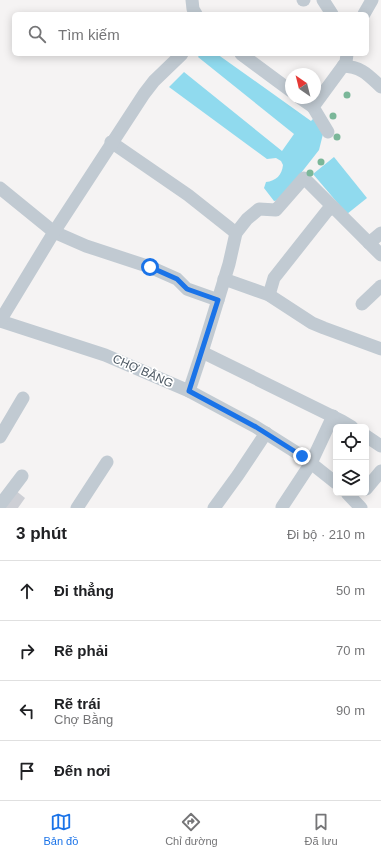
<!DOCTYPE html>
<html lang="vi">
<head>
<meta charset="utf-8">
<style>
	:root { --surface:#fff; --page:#f2f2f2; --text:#202124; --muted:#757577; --line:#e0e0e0; --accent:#1a73e8 }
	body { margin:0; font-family:Helvetica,sans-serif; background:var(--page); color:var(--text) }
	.controls { position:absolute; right:12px; bottom:12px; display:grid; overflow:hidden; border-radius:6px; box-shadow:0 2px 10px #0003 }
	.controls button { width:36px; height:36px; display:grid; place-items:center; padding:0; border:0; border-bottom:1px solid var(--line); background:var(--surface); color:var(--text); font:20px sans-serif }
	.compass { position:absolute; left:285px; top:68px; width:36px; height:36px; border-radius:50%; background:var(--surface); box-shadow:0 2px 10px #0003; rotate:325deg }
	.stop { position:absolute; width:12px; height:12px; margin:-9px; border:3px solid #1a73e8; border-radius:50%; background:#fff }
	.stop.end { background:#1a73e8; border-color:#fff; box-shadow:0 1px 4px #0008 }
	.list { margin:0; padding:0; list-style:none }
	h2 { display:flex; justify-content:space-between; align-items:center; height:52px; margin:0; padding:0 16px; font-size:17px }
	h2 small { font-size:13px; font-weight:400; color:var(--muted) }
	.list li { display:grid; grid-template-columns:26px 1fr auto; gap:12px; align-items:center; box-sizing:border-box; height:60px; padding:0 16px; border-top:1px solid var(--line) }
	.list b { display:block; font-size:15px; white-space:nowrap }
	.list p { margin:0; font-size:13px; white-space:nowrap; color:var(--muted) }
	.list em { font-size:13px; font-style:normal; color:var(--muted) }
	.icon { flex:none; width:22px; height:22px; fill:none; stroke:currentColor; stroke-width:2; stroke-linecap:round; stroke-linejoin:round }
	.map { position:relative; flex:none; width:381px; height:508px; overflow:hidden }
	.search { position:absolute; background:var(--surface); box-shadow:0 2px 10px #0003; left:12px; right:12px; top:12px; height:44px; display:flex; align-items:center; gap:10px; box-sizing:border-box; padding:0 14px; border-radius:6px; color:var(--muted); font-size:15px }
	.sheet { height:292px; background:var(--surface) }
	nav { display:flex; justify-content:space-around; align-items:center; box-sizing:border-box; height:56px; border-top:1px solid var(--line); background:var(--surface); font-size:11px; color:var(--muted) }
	nav a { display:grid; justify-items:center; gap:2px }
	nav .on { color:var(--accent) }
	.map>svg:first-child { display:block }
	.water { fill:#90daee }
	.building { fill:#cdcfd5 }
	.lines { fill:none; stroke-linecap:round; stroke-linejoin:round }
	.minor { stroke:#c1cad2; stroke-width:13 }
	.tree { fill:#7bb799 }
	.route { stroke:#1a73e8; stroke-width:5 }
	.labels { text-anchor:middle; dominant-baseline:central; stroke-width:3.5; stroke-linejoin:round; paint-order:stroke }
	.street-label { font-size:12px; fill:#4a5661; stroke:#fff }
</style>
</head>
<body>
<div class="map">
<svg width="381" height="508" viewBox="0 0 381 508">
	<rect width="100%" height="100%" fill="#f5f3f3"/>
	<g class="water">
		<path d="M200,54H217L311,121L315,117L323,134L319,150L280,200L274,201L264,188L266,182C276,181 282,175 283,165L281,161L276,158L267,159L169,87L184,72L282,151L294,134L198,57Z"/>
		<path d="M334,157L367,198L347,214L313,174Z"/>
	</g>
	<path class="building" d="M15,490L25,498L18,508H3Z"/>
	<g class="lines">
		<g class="minor">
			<path d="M192,0L193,9L196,14"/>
			<path d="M303,0H304"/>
			<path d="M323,0L332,14"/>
			<path d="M364,14L372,0"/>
			<path d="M241,54L291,91"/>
			<path d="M343,66C362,67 368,75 381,87"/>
			<path d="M300,98L313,107"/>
			<path d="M328,132L313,107L346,62L347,54"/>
			<path d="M111,142L188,195L236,233"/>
			<path d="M0,188L54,232L86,246L150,267L177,279L187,289L218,300"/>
			<path d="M369,243L381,233"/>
			<path d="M224,279L269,295L312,323L324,328L381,349"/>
			<path d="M269,295L274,278L327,211L333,207"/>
			<path d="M362,304L381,286"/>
			<path d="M0,321L105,355L189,391L256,427L302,456L336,483"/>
			<path d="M0,321L54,232L144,94L154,81L182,54"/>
			<path d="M189,391L202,352"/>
			<path d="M352,427L342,421L202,352L229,264L236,233L247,219L259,209L276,210L304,178L381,255"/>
			<path d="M366,436L381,446"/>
			<path d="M0,437L23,398"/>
			<path d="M366,489L381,471"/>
			<path d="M347,493L361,508"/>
			<path d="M0,505L22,476"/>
			<path d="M282,507L311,463L333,416"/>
			<path d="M77,508L107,462"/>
			<path d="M214,508L238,475L266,433"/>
		</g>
	</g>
	<g class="tree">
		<circle cx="347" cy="95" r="3.5"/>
		<circle cx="333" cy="116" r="3.5"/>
		<circle cx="337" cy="137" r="3.5"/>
		<circle cx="321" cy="162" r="3.5"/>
		<circle cx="310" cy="173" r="3.5"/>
	</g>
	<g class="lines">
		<path class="route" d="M150,267L177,279L187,289L218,300L189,391L256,427L302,456"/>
	</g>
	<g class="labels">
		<g class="street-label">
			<text transform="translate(143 371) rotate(24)">CHỢ BẰNG</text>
		</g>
	</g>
</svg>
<div class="controls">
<button><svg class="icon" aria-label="locate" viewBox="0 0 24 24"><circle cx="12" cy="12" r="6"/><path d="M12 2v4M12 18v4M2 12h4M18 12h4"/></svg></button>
<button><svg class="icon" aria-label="layers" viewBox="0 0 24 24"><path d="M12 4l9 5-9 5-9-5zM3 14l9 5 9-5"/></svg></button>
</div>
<svg class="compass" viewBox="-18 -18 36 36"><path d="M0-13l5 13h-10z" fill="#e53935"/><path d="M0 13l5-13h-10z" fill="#757577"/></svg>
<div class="stop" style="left:150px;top:267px"></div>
<div class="stop end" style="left:302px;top:456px"></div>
<div class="search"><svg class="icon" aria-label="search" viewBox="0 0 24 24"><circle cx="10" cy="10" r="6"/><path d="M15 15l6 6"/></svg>Tìm kiếm</div>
</div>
<section class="sheet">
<h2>3 phút<small>Đi bộ · 210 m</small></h2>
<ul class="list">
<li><svg class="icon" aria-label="ahead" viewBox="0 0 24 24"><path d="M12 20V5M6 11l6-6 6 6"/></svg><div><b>Đi thẳng</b></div><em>50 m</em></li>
<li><svg class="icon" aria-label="right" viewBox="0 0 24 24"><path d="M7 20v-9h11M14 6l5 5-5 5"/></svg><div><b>Rẽ phải</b></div><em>70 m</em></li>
<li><svg class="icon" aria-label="left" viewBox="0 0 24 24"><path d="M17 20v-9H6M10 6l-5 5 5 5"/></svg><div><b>Rẽ trái</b><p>Chợ Bằng</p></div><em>90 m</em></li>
<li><svg class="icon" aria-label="arrive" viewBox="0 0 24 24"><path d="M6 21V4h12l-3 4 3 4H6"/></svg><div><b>Đến nơi</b></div></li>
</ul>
</section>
<nav>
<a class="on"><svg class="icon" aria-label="map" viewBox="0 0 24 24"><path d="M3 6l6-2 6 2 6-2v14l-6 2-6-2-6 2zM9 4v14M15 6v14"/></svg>Bản đồ</a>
<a><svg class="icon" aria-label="directions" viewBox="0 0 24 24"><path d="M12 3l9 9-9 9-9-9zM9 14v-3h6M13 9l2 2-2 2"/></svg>Chỉ đường</a>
<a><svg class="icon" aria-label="saved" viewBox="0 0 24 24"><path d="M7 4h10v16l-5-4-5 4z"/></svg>Đã lưu</a>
</nav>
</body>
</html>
